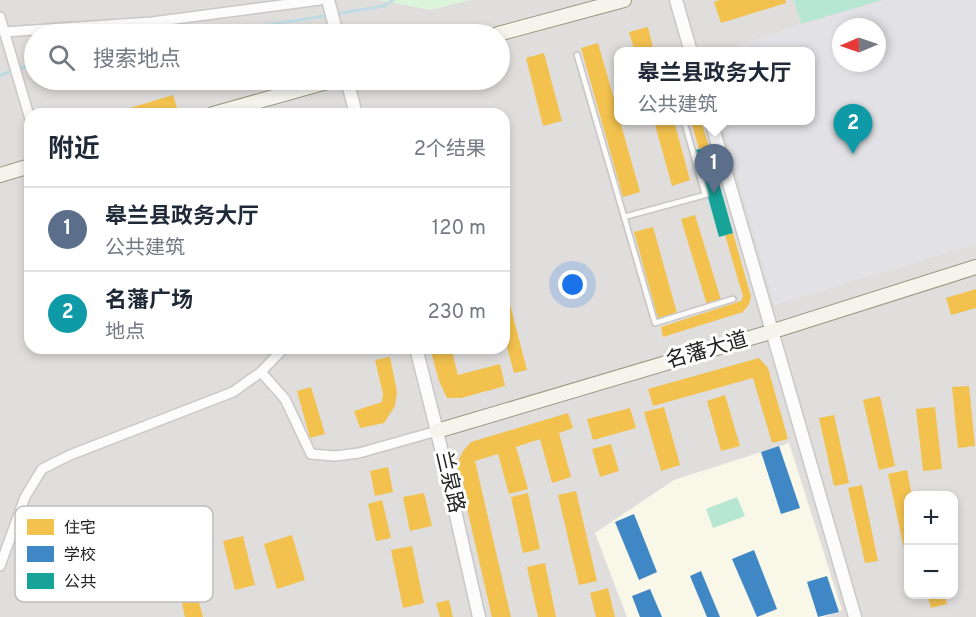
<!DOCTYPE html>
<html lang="zh">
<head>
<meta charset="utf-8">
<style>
	:root { --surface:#fff; --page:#f6f6f7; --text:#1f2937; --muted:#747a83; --line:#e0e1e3; --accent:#ea580c }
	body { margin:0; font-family:Overpass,"Noto Sans SC",sans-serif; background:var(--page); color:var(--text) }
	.controls { position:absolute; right:18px; bottom:18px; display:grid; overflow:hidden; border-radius:12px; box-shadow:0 3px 9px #0003 }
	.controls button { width:54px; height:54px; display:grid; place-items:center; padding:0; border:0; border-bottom:2px solid var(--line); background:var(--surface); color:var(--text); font:30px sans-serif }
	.compass { position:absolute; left:832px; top:18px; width:54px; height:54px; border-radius:50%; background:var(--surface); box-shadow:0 3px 9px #0003; rotate:268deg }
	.you { position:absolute; left:573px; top:285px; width:21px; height:21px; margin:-15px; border:4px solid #fff; border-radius:50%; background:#1a73e8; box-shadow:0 0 0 9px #1a73e833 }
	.badge { display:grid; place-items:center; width:39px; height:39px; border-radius:50%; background:var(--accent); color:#fff; font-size:20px; font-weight:700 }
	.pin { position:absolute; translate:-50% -50px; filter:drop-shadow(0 2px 3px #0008) }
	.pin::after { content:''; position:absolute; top:32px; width:21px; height:18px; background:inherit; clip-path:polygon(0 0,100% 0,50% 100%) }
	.popup { position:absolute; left:614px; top:47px; width:201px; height:78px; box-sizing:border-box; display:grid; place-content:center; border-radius:12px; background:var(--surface); filter:drop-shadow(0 2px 4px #0005); font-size:20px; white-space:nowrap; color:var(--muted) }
	.popup b { font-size:22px; color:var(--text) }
	.popup::after { content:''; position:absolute; left:50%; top:100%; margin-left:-12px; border:12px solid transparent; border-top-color:var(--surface) }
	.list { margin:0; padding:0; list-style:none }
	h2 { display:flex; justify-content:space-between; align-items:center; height:78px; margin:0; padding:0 24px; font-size:26px }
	h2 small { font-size:20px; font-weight:400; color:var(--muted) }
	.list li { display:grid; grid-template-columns:39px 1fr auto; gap:18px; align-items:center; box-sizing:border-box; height:84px; padding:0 24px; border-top:2px solid var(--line) }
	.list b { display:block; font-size:22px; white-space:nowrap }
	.list p { margin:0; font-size:20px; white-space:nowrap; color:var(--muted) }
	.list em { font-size:20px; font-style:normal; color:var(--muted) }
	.icon { flex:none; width:33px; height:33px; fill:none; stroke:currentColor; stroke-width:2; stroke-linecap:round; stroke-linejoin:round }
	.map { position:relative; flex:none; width:976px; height:617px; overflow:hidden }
	.search { position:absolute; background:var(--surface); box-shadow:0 3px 9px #0003; left:24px; top:24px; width:486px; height:66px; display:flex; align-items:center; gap:15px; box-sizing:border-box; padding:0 21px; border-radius:33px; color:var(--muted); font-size:22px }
	.panel { position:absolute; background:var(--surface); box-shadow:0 3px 9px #0003; left:24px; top:108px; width:486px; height:246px; border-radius:18px }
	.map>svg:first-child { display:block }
	.residential { fill:#dfdedc; fill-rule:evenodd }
	.education { fill:#f8f7e8 }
	.park { fill:#daf5da }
	.pitch { fill:#b7e6d2 }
	.plaza { fill:#e2e1e5; fill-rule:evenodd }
	.homes { fill:#f2c14e }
	.schools { fill:#3f88c5 }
	.public { fill:#17a398 }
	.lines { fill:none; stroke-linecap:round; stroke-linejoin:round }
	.stream { stroke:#bfdbe3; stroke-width:3 }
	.service-casing { stroke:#c9c8c7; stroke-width:8 }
	.minor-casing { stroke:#c9c8c7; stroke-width:12 }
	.tertiary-casing { stroke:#c9c8c7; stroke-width:15 }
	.secondary-casing { stroke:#999a82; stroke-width:16 }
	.path { stroke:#dccecd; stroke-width:1.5; stroke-dasharray:3 3; stroke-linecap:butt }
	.service { stroke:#fdfcfc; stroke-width:4.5 }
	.minor { stroke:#fdfcfc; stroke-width:9 }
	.tertiary { stroke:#fdfcfc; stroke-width:12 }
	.secondary { stroke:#f4f4ed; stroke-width:14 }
	.labels { text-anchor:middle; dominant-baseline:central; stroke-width:6; stroke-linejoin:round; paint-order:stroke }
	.street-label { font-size:21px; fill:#222; stroke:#fff }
	.key { fill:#fff; stroke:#bdbdbd; stroke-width:1.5 }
	.key-label { font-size:16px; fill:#222 }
</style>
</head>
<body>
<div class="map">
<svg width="976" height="617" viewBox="0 0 976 617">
	<rect width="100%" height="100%" fill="#f0eeeb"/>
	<path class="residential" d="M0,0H976V617H0ZM841,27H877V63H841ZM34,34H500V80H34ZM618,52H810V121H618ZM30,114H504V348H30ZM908,496H954V594H908Z"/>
	<path class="education" d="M789,443L842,610L824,617H627L595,533L674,480Z"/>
	<path class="park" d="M379,0H470L430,10Z"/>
	<g class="pitch">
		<path d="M794,0H883L801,24Z"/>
		<path d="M737,497L745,516L713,528L706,509Z"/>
	</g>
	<path class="plaza" d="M883,0H976V244L775,305L721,121H810V52L723,51L801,24ZM841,27H877V63H841Z"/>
	<g class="homes">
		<path d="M720,0H785L786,3L721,23L714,2Z"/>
		<path d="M648,27L654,52H635L629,32Z"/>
		<path d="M598,43L618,113V121H620L640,192L623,197L581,48Z"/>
		<path d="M544,53L562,121L543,126L526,58Z"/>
		<path d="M173,95L178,111L167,114H110Z"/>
		<path d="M654,121H674L690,180L672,186Z"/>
		<path d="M691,121H701L709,147L699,149Z"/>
		<path d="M695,215L721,300L707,305L681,219Z"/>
		<path d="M653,227L677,313L658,318L634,232Z"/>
		<path d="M733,233L751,297L749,304L743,312L663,337L661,327L741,301L743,296L725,235Z"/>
		<path d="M976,289V308L951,315L946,298Z"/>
		<path d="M507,293L527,370L514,373L504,336V294Z"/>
		<path d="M430,348H451L458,375L500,364L505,386L461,398H447L439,381Z"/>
		<path d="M390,357L397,392L395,406L384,423L360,428L354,411L382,402L383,394L375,360Z"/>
		<path d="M759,358L768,368L788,439L772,443L753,378L653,406L648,389Z"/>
		<path d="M969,386L975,446L958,448L952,387Z"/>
		<path d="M311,387L325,434L310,438L297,391Z"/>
		<path d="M725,395L740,446L721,451L707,401Z"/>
		<path d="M880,396L895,466L879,470L863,400Z"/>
		<path d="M664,407L680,465L661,471L644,412Z"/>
		<path d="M935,407L942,469L923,471L916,409Z"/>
		<path d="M630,408L636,428L593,440L587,419Z"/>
		<path d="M568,413L573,428L559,433L571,477L552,483L540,439L516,447L528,489L509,494L498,454L475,461L511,617H492L458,469L459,459L464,450L471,442Z"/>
		<path d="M834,415L849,483L834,486L819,418Z"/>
		<path d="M611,444L619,471L600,477L592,449Z"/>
		<path d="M388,467L393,492L375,496L370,471Z"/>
		<path d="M907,470L912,496H908V552L905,553L888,474Z"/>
		<path d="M862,485L878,561L865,563L848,488Z"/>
		<path d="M576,491L597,581L579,585L558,495Z"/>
		<path d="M424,493L432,526L410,531L403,497Z"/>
		<path d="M528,493L540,549L523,553L511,497Z"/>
		<path d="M382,500L391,538L376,541L368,504Z"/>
		<path d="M292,535L305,580L277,589L264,544Z"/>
		<path d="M243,536L255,585L235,590L223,541Z"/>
		<path d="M412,546L424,603L403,608L391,550Z"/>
		<path d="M545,563L556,617H538L527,567Z"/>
		<path d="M608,588L615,617H596L590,593Z"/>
		<path d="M196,591L203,617H185L180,595Z"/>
		<path d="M927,594H944L947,604L931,608Z"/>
		<path d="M449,600L453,617H440L436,603Z"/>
	</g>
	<g class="schools">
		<path d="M779,446L800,508L781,514L761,452Z"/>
		<path d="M634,514L657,572L639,580L615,522Z"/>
		<path d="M754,550L777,609L757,617L732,559Z"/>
		<path d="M701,571L720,617H707L690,576Z"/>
		<path d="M827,576L839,612L818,617L807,582Z"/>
		<path d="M650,589L662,617H640L632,596Z"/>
	</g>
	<path class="public" d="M709,147L733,233L719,237L695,150Z"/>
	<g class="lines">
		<g class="stream">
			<path d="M336,14L384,6L393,0"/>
			<path d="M213,34L330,15"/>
			<path d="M0,75L34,64"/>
		</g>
		<defs>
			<g id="service">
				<path d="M577,55L655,323L733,299"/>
				<path d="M624,217L705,195L684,121"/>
			</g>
			<g id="minor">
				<path d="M0,17L30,119"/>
				<path d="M4,32L152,22L320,0"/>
				<path d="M261,372L285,399L311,454L335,456L359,453L437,431"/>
				<path d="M0,566L25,497L42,469L70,455L233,392L261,372L282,350V348"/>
			</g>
			<g id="tertiary">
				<path d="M328,0L337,34"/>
				<path d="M676,0L691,52"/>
				<path d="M347,80L356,114"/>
				<path d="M711,121L855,617"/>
				<path d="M416,348L437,431L479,617"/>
			</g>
			<g id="secondary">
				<path d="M498,34L624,0"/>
				<path d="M213,114L334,80"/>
				<path d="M0,175L30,166"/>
				<path d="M437,431L764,334L976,267"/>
			</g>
		</defs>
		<use href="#service" class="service-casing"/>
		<use href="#minor" class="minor-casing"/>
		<use href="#tertiary" class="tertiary-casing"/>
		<use href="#secondary" class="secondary-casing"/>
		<path class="path" d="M782,303L783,304"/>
		<use href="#service" class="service"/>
		<use href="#minor" class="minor"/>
		<use href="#tertiary" class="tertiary"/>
		<use href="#secondary" class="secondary"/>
	</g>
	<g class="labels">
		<g class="street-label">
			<text transform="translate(707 351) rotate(-16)">名藩大道</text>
			<text transform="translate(449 482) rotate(77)">兰泉路</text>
		</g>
	</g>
	<rect x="15" y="506" width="198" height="96" rx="9" class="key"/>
	<rect x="27" y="519" width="27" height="16" fill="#f2c14e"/>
	<rect x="27" y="546" width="27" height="16" fill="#3f88c5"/>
	<rect x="27" y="573" width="27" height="16" fill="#17a398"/>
	<g class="key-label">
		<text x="64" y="533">住宅</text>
		<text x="64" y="560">学校</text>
		<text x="64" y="587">公共</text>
	</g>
</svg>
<div class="controls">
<button>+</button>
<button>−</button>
</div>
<svg class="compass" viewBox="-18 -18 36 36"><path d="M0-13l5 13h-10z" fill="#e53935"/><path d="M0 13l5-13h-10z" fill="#747a83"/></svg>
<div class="you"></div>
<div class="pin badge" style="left:714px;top:194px;background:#5c6f8a">1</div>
<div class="popup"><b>皋兰县政务大厅</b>公共建筑</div>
<div class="pin badge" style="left:853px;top:154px;background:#0f9aa8">2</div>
<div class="search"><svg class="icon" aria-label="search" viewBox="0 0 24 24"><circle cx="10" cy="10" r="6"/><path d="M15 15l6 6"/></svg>搜索地点</div>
<section class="panel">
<h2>附近<small>2个结果</small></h2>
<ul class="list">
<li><span class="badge" style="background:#5c6f8a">1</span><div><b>皋兰县政务大厅</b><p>公共建筑</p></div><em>120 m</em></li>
<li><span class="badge" style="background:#0f9aa8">2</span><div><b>名藩广场</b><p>地点</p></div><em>230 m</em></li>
</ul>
</section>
</div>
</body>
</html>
